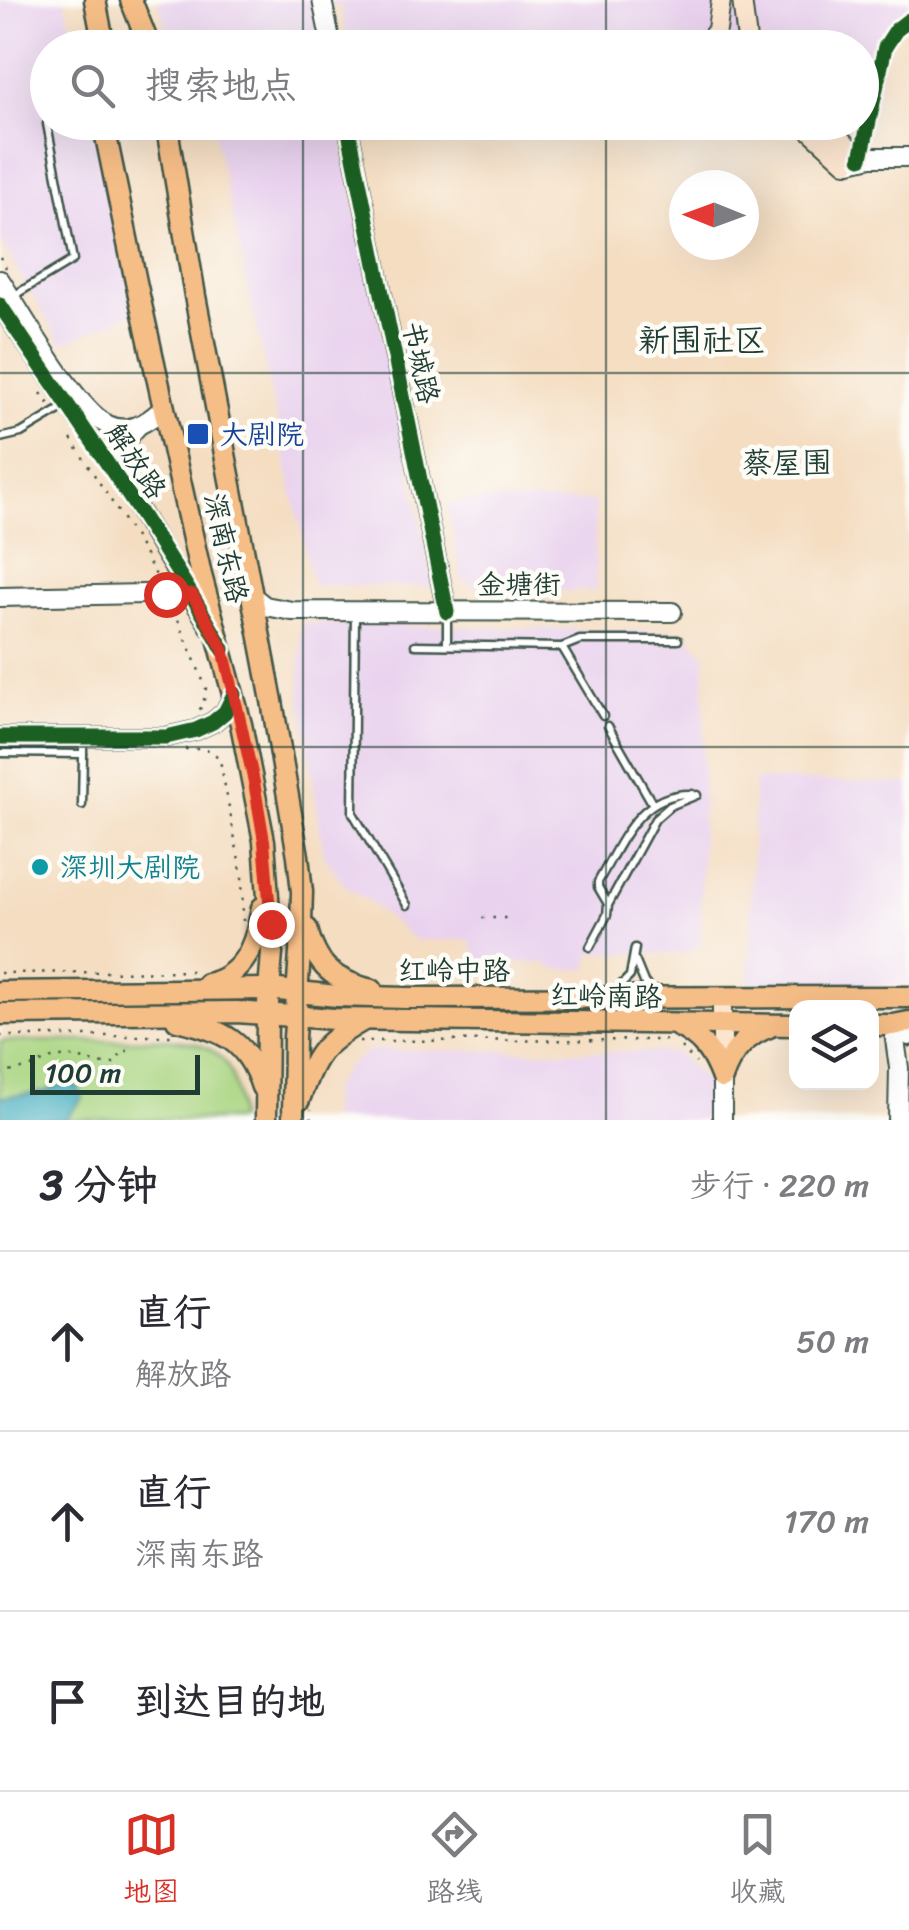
<!DOCTYPE html>
<html lang="zh">
<head>
<meta charset="utf-8">
<style>
	:root { --surface:#fff; --page:#f7f7f7; --text:#2b2b33; --muted:#7c7c81; --line:#e1e1e2; --accent:#d93025 }
	body { margin:0; font-family:Sriracha,"LXGW WenKai TC",sans-serif; background:var(--page); color:var(--text) }
	.controls { position:absolute; right:30px; bottom:30px; display:grid; overflow:hidden; border-radius:20px; box-shadow:0 10px 40px #0002 }
	.controls button { width:90px; height:90px; display:grid; place-items:center; padding:0; border:0; border-bottom:2px solid var(--line); background:var(--surface); color:var(--text); font:50px sans-serif }
	.compass { position:absolute; left:669px; top:170px; width:90px; height:90px; border-radius:50%; background:var(--surface); box-shadow:0 10px 40px #0002; rotate:271deg }
	.scale { position:absolute; left:30px; bottom:25px; width:170px; box-sizing:border-box; padding-left:10px; border:5px solid #1f3d34; border-top:0; font-size:28px; line-height:35px; white-space:nowrap; color:#1f3d34; -webkit-text-stroke:8px #fdfcf7; paint-order:stroke }
	.stop { position:absolute; width:30px; height:30px; margin:-22px; border:8px solid #d93025; border-radius:50%; background:#fff }
	.stop.end { background:#d93025; border-color:#fff; box-shadow:0 2px 10px #0008 }
	.list { margin:0; padding:0; list-style:none }
	h2 { display:flex; justify-content:space-between; align-items:center; height:130px; margin:0; padding:0 40px; font-size:42px }
	h2 small { font-size:32px; font-weight:400; color:var(--muted) }
	.list li { display:grid; grid-template-columns:65px 1fr auto; gap:30px; align-items:center; box-sizing:border-box; height:180px; padding:0 40px; border-top:2px solid var(--line) }
	.list b { display:block; font-size:38px; white-space:nowrap }
	.list p { margin:0; font-size:32px; white-space:nowrap; color:var(--muted) }
	.list em { font-size:32px; font-style:normal; color:var(--muted) }
	.icon { flex:none; width:55px; height:55px; fill:none; stroke:currentColor; stroke-width:2; stroke-linecap:round; stroke-linejoin:round }
	.map { position:relative; flex:none; width:909px; height:1120px; overflow:hidden }
	.search { position:absolute; background:var(--surface); box-shadow:0 10px 40px #0002; left:30px; right:30px; top:30px; height:110px; display:flex; align-items:center; gap:25px; box-sizing:border-box; padding:0 35px; border-radius:55px; color:var(--muted); font-size:38px }
	.sheet { height:670px; background:var(--surface) }
	nav { display:flex; justify-content:space-around; align-items:center; box-sizing:border-box; height:140px; border-top:2px solid var(--line); background:var(--surface); font-size:28px; color:var(--muted) }
	nav a { display:grid; justify-items:center; gap:5px }
	nav .on { color:var(--accent) }
	.map>svg:first-child { display:block }
	.built { fill:#e9d2ee }
	.green { fill:#aad582; stroke:#64895b; stroke-width:2.5 }
	.water { fill:#3eabbe; stroke:#2e7479; stroke-width:2.5 }
	.lines { fill:none; stroke-linecap:round; stroke-linejoin:round }
	.service-casing { stroke:#3f5549; stroke-width:11 }
	.minor-casing { stroke:#3f5549; stroke-width:19 }
	.tertiary-casing { stroke:#3f5549; stroke-width:22 }
	.secondary-casing { stroke:#3f5549; stroke-width:22 }
	.primary-casing { stroke:#3f5549; stroke-width:25 }
	.path { stroke:#3f5549; stroke-width:2.5; stroke-dasharray:2.5 8; stroke-linecap:butt }
	.service { stroke:#fff; stroke-width:6 }
	.minor { stroke:#fff; stroke-width:14 }
	.tertiary { stroke:#fff; stroke-width:18 }
	.secondary { stroke:#fbe5cf; stroke-width:18 }
	.primary { stroke:#f6be87; stroke-width:20 }
	.cycleway-casing { stroke:#fdfcf7; stroke-width:21 }
	.cycleway { stroke:#1b5e20; stroke-width:15 }
	.route { stroke:#d93025; stroke-width:12 }
	.grid { fill:none; stroke:#1f3d34; stroke-width:2.5; stroke-opacity:0.55 }
	.transit-dot { fill:#1a4fb4; stroke:#fdfcf7; stroke-width:4 }
	.culture-dot { fill:#0f9aa8; stroke:#fdfcf7; stroke-width:4 }
	.labels { text-anchor:middle; dominant-baseline:central; stroke-width:9; stroke-linejoin:round; paint-order:stroke }
	.street-label { font-size:28px; fill:#1f3d34; stroke:#fdfcf7 }
	.transit-label { font-size:28px; fill:#164399; stroke:#fdfcf7; text-anchor:start }
	.culture-label { font-size:28px; fill:#0d838f; stroke:#fdfcf7; text-anchor:start }
	.neighbourhood-label { font-size:30px; fill:#1f3d34; stroke:#fdfcf7 }
	.quarter-label { font-size:32px; fill:#1f3d34; stroke:#fdfcf7 }
</style>
</head>
<body>
<div class="map">
<svg width="909" height="1120" viewBox="0 0 909 1120">
	<rect width="100%" height="100%" fill="#fdfcf7"/>
	<filter id="ink" filterUnits="userSpaceOnUse"><feTurbulence type="fractalNoise" baseFrequency=".01" numOctaves="2"/><feDisplacementMap in="SourceGraphic" scale="20" xChannelSelector="R" yChannelSelector="G"/><feConvolveMatrix kernelMatrix="1 2 1 2 8 2 1 2 1" color-interpolation-filters="sRGB"/></filter>
	<filter id="wash" filterUnits="userSpaceOnUse"><feTurbulence type="fractalNoise" baseFrequency=".0048" numOctaves="4" result="noise"/><feDisplacementMap in="SourceGraphic" scale="40" xChannelSelector="R" yChannelSelector="G"/><feGaussianBlur stdDeviation="2.25" result="paint"/><feColorMatrix in="noise" values="0 0 0 0 0 0 0 0 0 0 0 0 0 0 0 0 0 1.4 0 .05"/><feComposite in="paint" operator="in"/></filter>
	<g filter="url(#wash)">
		<rect width="100%" height="100%" fill="#f4ddc1"/>
		<g class="built">
			<path d="M0,0H65L76,47L48,48V122L93,123L135,312L62,344L0,241Z"/>
			<path d="M157,0H909V10L896,19L885,31L875,51L862,106V48L769,47L761,37L656,48L349,47L340,5L315,10L323,47H196L193,35L172,39Z"/>
			<path d="M212,123H338L434,587L313,585Z"/>
			<path d="M464,501H595L596,591L481,590L462,579L447,505Z"/>
			<path d="M300,623L686,632L705,656L700,944L686,954L590,953L589,969H554L544,963L477,962L470,940H415L367,900L345,886L324,855L301,696Z"/>
			<path d="M754,780L909,783V986L749,983Z"/>
			<path d="M370,1050L675,1052L709,1084V1120H331V1090L347,1066Z"/>
		</g>
		<path class="green" d="M154,1039C216,1040 238,1056 238,1120H0V1041H115Z"/>
		<path class="water" d="M66,1083L78,1087L83,1098L65,1120H0V1097L43,1092Z"/>
	</g>
	<g filter="url(#ink)">
		<g class="lines">
			<defs>
				<g id="service">
					<path d="M13,296L73,260L47,124"/>
					<path d="M0,438L21,433L66,406"/>
					<path d="M355,613L353,813L407,905"/>
					<path d="M415,645L562,647L580,640H678"/>
					<path d="M447,645V613"/>
					<path d="M562,647L603,716"/>
					<path d="M608,726L652,803"/>
					<path d="M0,753L83,754V739"/>
					<path d="M82,805L83,754"/>
					<path d="M608,904L598,887V882C621,843 639,792 692,794"/>
					<path d="M590,947L607,915L608,905L655,819L670,806L697,795"/>
					<path d="M635,960L644,982L652,992"/>
					<path d="M616,990L630,976L635,948"/>
				</g>
				<g id="minor">
					<path d="M861,158L885,47L896,30L909,20"/>
					<path d="M893,1025L909,1038"/>
				</g>
				<g id="tertiary">
					<path d="M322,0L332,48"/>
					<path d="M347,122L447,612"/>
					<path d="M850,162L871,157H909"/>
					<path d="M0,280C22,314 75,409 108,425C129,435 150,421 164,407"/>
					<path d="M0,305L124,486L210,627"/>
					<path d="M123,479C118,458 122,442 138,426"/>
					<path d="M251,595L265,606L292,611L672,612"/>
					<path d="M0,597L192,593"/>
					<path d="M0,737H166L196,730L213,722L225,712L234,694"/>
					<path d="M893,1025L899,1068L898,1120"/>
					<path d="M722,1078V1120"/>
				</g>
				<g id="secondary">
					<path d="M742,0L748,48"/>
					<path d="M703,48L717,30L721,0"/>
					<path d="M801,122L846,163"/>
					<path d="M822,122L861,158"/>
					<path d="M722,1073V997"/>
				</g>
				<g id="primary">
					<path d="M95,0L101,31V48"/>
					<path d="M131,0L150,48"/>
					<path d="M103,122L136,282L201,575L241,724L264,841L272,953L267,1016L266,1120"/>
					<path d="M166,122L195,296L272,701L298,856L302,892L300,953L294,1038L293,1120"/>
					<path d="M307,929C316,967 335,981 372,990"/>
					<path d="M207,984C245,976 256,943 262,908"/>
					<path d="M0,992L269,989L337,996L405,998L909,997"/>
					<path d="M0,1014L237,1012L334,1019L796,1025"/>
					<path d="M177,1020C222,1030 247,1040 262,1087"/>
					<path d="M676,1025C702,1037 712,1052 722,1078"/>
					<path d="M872,1025H893L909,1022"/>
					<path d="M722,1078C730,1054 744,1036 769,1027"/>
					<path d="M299,1100C315,1055 320,1045 362,1021"/>
				</g>
			</defs>
			<use href="#service" class="service-casing"/>
			<use href="#minor" class="minor-casing"/>
			<use href="#tertiary" class="tertiary-casing"/>
			<use href="#secondary" class="secondary-casing"/>
			<use href="#primary" class="primary-casing"/>
			<g class="path">
				<path d="M0,257L6,268"/>
				<path d="M41,393L49,404"/>
				<path d="M71,439L136,539L158,579"/>
				<path d="M174,610L206,688L203,706L196,713"/>
				<path d="M185,749C200,749 211,747 220,760L242,876L243,921"/>
				<path d="M482,918H513"/>
				<path d="M0,973L198,971"/>
				<path d="M0,1036H173"/>
				<path d="M359,1041L671,1040"/>
				<path d="M681,1047L696,1063"/>
				<path d="M0,1074L31,1067L52,1058L69,1056L99,1064L115,1063L123,1051H128"/>
				<path d="M311,1120V1109"/>
			</g>
			<use href="#service" class="service"/>
			<use href="#minor" class="minor"/>
			<use href="#tertiary" class="tertiary"/>
			<use href="#secondary" class="secondary"/>
			<use href="#primary" class="primary"/>
			<defs>
				<g id="cycleway">
					<path d="M347,122L447,612"/>
					<path d="M861,158L885,47L896,30L909,20"/>
					<path d="M0,305C76,419 156,529 223,649"/>
					<path d="M0,737H166L196,730L213,722L225,712L234,694"/>
				</g>
			</defs>
			<use href="#cycleway" class="cycleway-casing"/>
			<use href="#cycleway" class="cycleway"/>
		</g>
	</g>
	<g class="lines" filter="url(#ink)">
		<path class="route" d="M166,594H192L223,649L234,694L254,782L264,841L271,924"/>
	</g>
	<path class="grid" d="M303,0V48M606,0V48M303,122V1120M606,122V1120M0,373H909M0,747H909"/>
	<rect class="transit-dot" x="186" y="422" width="24" height="24" rx="5"/>
	<circle class="culture-dot" cx="40" cy="867" r="10"/>
	<g class="labels">
		<g class="street-label">
			<text transform="translate(421 362) rotate(78)">书城路</text>
			<text transform="translate(136 461) rotate(56)">解放路</text>
			<text transform="translate(226 548) rotate(77)">深南东路</text>
			<text x="519" y="584">金塘街</text>
			<text x="454" y="970">红岭中路</text>
			<text transform="translate(606 996) rotate(1)">红岭南路</text>
		</g>
		<g class="transit-label">
			<text x="220" y="434">大剧院</text>
		</g>
		<g class="culture-label">
			<text x="60" y="867">深圳大剧院</text>
		</g>
		<g class="neighbourhood-label">
			<text x="787" y="463">蔡屋围</text>
		</g>
		<g class="quarter-label">
			<text x="702" y="340">新围社区</text>
		</g>
	</g>
</svg>
<div class="controls">
<button><svg class="icon" aria-label="layers" viewBox="0 0 24 24"><path d="M12 4l9 5-9 5-9-5zM3 14l9 5 9-5"/></svg></button>
</div>
<svg class="compass" viewBox="-18 -18 36 36"><path d="M0-13l5 13h-10z" fill="#e53935"/><path d="M0 13l5-13h-10z" fill="#7c7c81"/></svg>
<div class="scale">100 m</div>
<div class="stop" style="left:166px;top:594px"></div>
<div class="stop end" style="left:271px;top:924px"></div>
<div class="search"><svg class="icon" aria-label="search" viewBox="0 0 24 24"><circle cx="10" cy="10" r="6"/><path d="M15 15l6 6"/></svg>搜索地点</div>
</div>
<section class="sheet">
<h2>3 分钟<small>步行 · 220 m</small></h2>
<ul class="list">
<li><svg class="icon" aria-label="ahead" viewBox="0 0 24 24"><path d="M12 20V5M6 11l6-6 6 6"/></svg><div><b>直行</b><p>解放路</p></div><em>50 m</em></li>
<li><svg class="icon" aria-label="ahead" viewBox="0 0 24 24"><path d="M12 20V5M6 11l6-6 6 6"/></svg><div><b>直行</b><p>深南东路</p></div><em>170 m</em></li>
<li><svg class="icon" aria-label="arrive" viewBox="0 0 24 24"><path d="M6 21V4h12l-3 4 3 4H6"/></svg><div><b>到达目的地</b></div></li>
</ul>
</section>
<nav>
<a class="on"><svg class="icon" aria-label="map" viewBox="0 0 24 24"><path d="M3 6l6-2 6 2 6-2v14l-6 2-6-2-6 2zM9 4v14M15 6v14"/></svg>地图</a>
<a><svg class="icon" aria-label="directions" viewBox="0 0 24 24"><path d="M12 3l9 9-9 9-9-9zM9 14v-3h6M13 9l2 2-2 2"/></svg>路线</a>
<a><svg class="icon" aria-label="saved" viewBox="0 0 24 24"><path d="M7 4h10v16l-5-4-5 4z"/></svg>收藏</a>
</nav>
</body>
</html>
